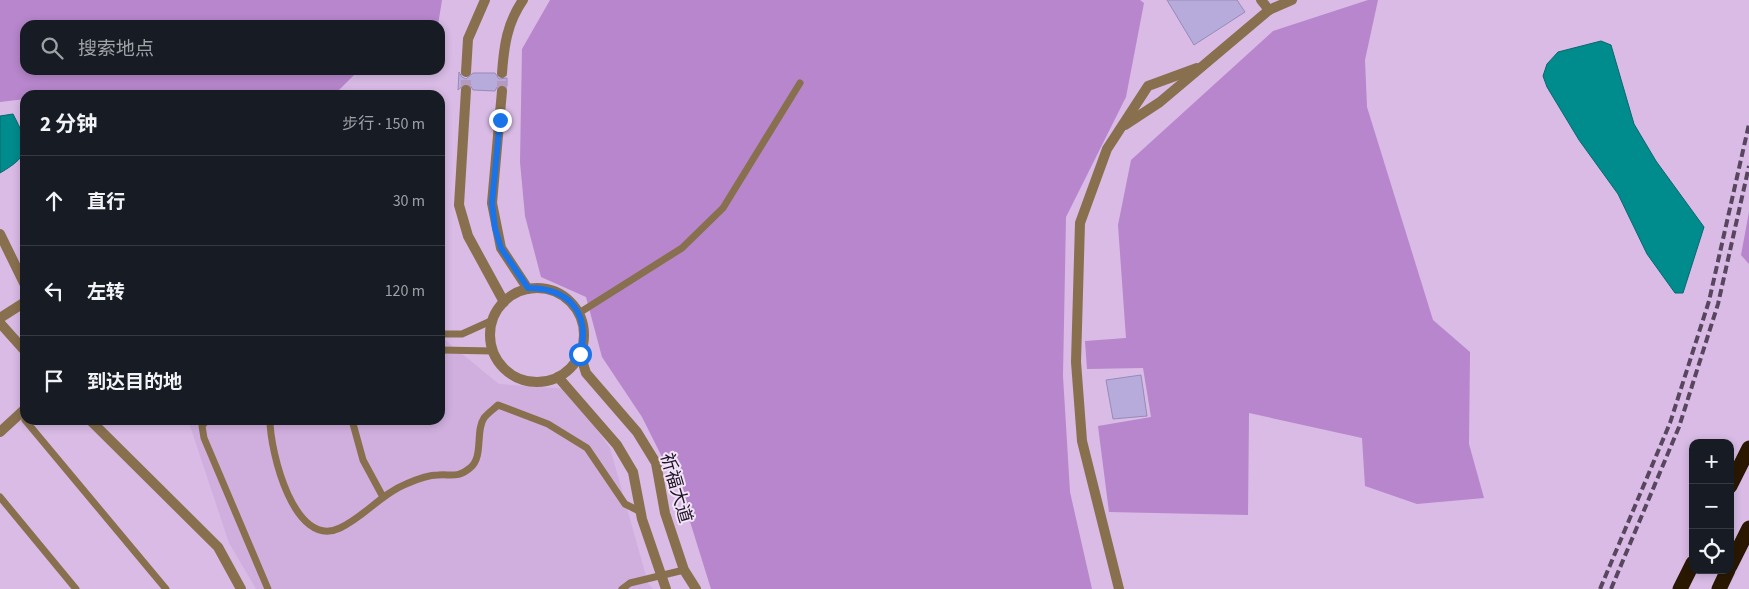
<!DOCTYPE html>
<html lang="zh">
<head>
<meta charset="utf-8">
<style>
	:root { --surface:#171b24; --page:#20242c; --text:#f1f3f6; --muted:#9ea1a6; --line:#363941 }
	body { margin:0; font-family:"Source Sans 3","Noto Sans SC",sans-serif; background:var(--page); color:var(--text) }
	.controls { position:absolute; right:15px; bottom:15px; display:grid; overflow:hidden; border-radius:10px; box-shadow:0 2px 8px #0003 }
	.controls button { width:45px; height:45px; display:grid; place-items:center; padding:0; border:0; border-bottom:1px solid var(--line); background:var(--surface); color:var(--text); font:25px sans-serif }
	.stop { position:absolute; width:15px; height:15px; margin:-11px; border:4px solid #1a73e8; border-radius:50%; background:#fff }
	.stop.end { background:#1a73e8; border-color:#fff; box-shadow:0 1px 5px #0008 }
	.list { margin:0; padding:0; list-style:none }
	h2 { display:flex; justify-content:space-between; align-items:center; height:65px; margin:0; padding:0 20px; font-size:21px }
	h2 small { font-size:16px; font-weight:400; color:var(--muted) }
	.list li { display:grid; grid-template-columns:32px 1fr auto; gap:15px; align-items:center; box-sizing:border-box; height:90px; padding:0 20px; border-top:1px solid var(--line) }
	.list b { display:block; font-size:19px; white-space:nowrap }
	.list em { font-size:16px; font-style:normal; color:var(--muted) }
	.icon { flex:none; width:28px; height:28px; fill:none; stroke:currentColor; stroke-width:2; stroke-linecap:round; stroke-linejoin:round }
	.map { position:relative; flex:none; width:1749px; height:589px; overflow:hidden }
	.search { position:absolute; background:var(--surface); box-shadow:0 2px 8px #0003; left:20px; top:20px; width:425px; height:55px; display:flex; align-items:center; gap:12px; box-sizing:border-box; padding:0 18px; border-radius:15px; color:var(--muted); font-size:19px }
	.panel { position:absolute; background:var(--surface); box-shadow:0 2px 8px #0003; left:20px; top:90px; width:425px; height:335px; border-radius:15px }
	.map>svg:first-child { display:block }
	.built { fill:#d0afdf }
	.green { fill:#b786cc }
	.water { fill:#008b8c; stroke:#0a686d }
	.building { fill:#b6abda; stroke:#968bb8 }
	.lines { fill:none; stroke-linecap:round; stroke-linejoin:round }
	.tertiary-tunnel { stroke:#b49abf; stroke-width:10; stroke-dasharray:10 5; stroke-linecap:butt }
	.service { stroke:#88704f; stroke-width:7 }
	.minor { stroke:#88704f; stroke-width:10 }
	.tertiary { stroke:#88704f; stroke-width:10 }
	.motorway { stroke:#2a1800; stroke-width:15 }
	.rail { stroke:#57465e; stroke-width:4; stroke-dasharray:8 4; stroke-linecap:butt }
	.route { stroke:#1a73e8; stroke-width:6 }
	.labels { text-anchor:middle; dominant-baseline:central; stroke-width:4; stroke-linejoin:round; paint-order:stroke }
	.street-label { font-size:18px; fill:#201525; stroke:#f1e2f8 }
</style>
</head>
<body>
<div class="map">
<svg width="1749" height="589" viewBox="0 0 1749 589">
	<rect width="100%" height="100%" fill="#d9bbe6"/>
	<path class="built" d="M444,339L499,384L568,389L610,448L648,583L653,589H256L229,543L188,420H440V340Z"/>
	<g class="green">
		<path d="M0,0H442L438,25H25V70H368L356,73L334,95H25V99L0,102Z"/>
		<path d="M550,0H1140L1144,3L1126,97L1066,217L1063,376L1070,492L1092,589H711L683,499L642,417L602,357L586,297L541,277L525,216L520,162L522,49Z"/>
		<path d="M1368,0H1378L1365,60L1367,107L1433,320L1470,352L1469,444L1484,498L1417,504L1365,486L1362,438L1249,413L1248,515L1109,512L1098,426L1151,417L1143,368L1087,369L1085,341L1126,338L1118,225L1131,160L1273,31Z"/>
		<path d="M1749,212V264L1741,255Z"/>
	</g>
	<g class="water">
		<path d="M1601,41L1611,45L1634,124L1656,161L1704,227L1683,293H1675L1647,254L1618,194L1579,140L1547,87L1543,76L1547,64L1558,52Z"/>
		<path d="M13,114C29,145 33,154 0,173V116Z"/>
	</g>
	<g class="building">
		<path d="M1167,0H1237L1245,12L1194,45Z"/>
		<path d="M459,72L462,77L466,79L473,73H495L499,79L507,78V86L502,84L497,87L495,91L473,90L470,85L466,83L458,90Z"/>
		<path d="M1141,375L1147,416L1113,419L1106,380Z"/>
	</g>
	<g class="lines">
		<g class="tertiary-tunnel">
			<path d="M466,90V72"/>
			<path d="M502,91V73"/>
		</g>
		<g class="service">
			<path d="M579,313L682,248L723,208L800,83"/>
			<path d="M440,334H462L493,320"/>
			<path d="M440,350L493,351"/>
			<path d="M25,420L166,589"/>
			<path d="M207,420L202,426L204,438L268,589"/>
			<path d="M270,420C270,451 294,550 340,528C364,517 381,494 406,484C415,480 429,475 438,475C452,474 458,478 470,468C484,457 475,431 484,418C488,413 494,409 498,405L548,424L587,448L625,504L641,512"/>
			<path d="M352,420L363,460L383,497"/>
			<path d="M0,497L76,589"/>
			<path d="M622,589L630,583L684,570"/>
		</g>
		<g class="minor">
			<path d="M1261,0L1269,10"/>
			<path d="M1125,125L1160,102L1269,10L1292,0"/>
			<path d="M0,234L25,285"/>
			<path d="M0,318L25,302"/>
			<path d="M0,323L25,351"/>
			<path d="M90,420L218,547L241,589"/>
			<path d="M0,432L25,409"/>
			<path d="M1119,589L1082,441L1076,362L1080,223L1107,149L1148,86L1197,68"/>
		</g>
		<g class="tertiary">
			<path d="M466,72L468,39L485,0"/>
			<path d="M502,73C504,46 507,23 523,0"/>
			<path d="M466,90L459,205L468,236L504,302"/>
			<path d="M502,91L492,203L501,248L528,289"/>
			<circle cx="537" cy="335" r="47"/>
			<path d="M580,354L586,373L637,432L656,463L665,513L684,570L696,589"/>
			<path d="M558,377L617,445L633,472L642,519L666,589"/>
		</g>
		<g class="motorway">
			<path d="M1730,486L1749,448"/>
			<path d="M1730,566L1749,528"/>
			<path d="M1680,589L1693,563"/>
			<path d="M1719,589L1728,570"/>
		</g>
		<g class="rail">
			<path d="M1600,589L1670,423L1709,301L1749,124"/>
			<path d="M1611,589L1679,427L1718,304L1749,166"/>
		</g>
	</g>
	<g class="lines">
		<path class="route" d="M500,120L492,203L495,228L501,248L528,288C570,288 591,314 580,354"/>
	</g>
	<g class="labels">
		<g class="street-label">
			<text transform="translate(676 488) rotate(74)">祈福大道</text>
		</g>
	</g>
</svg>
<div class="controls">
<button>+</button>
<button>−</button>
<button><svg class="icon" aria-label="locate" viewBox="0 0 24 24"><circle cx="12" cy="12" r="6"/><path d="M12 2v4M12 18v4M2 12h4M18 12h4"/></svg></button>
</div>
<div class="stop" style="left:580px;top:354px"></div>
<div class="stop end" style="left:500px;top:120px"></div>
<div class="search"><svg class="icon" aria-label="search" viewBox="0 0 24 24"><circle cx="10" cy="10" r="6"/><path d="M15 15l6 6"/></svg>搜索地点</div>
<section class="panel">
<h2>2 分钟<small>步行 · 150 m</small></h2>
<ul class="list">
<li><svg class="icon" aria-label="ahead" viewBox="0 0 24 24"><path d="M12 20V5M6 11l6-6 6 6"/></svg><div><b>直行</b></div><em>30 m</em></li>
<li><svg class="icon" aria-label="left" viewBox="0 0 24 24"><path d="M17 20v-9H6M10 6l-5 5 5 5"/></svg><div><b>左转</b></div><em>120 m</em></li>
<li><svg class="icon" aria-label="arrive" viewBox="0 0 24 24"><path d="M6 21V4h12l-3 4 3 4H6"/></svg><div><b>到达目的地</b></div></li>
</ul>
</section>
</div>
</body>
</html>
